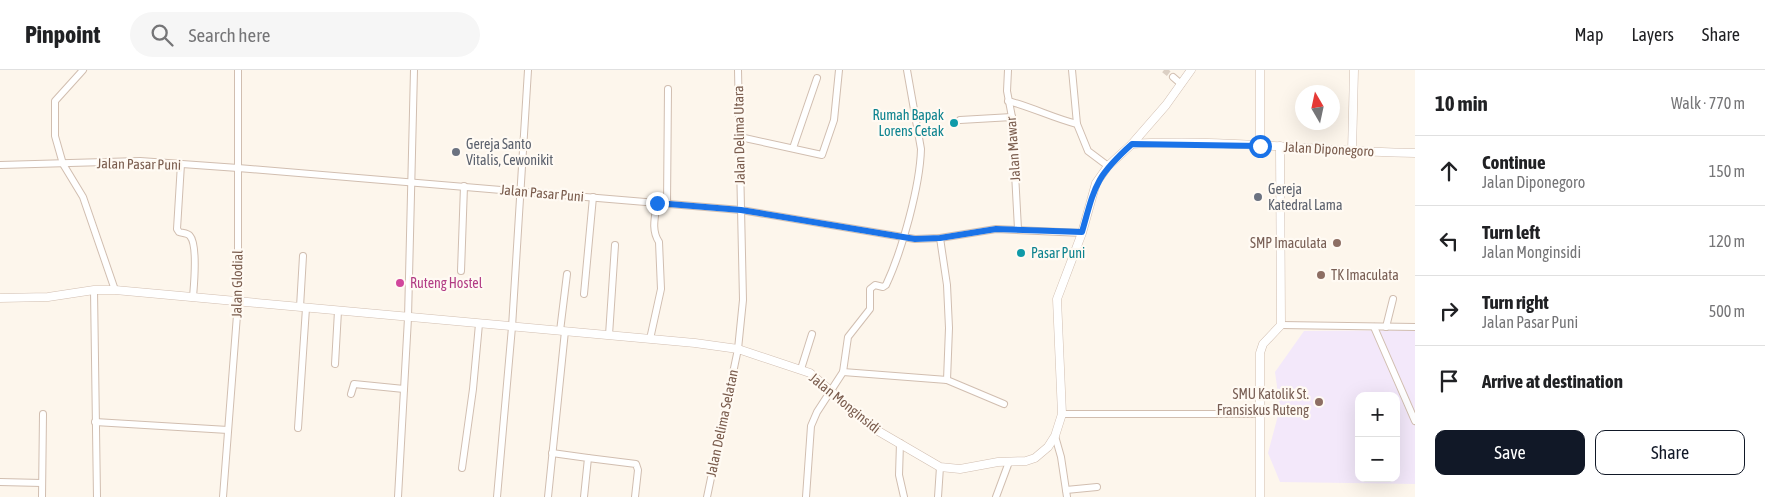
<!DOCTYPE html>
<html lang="en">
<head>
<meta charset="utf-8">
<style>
	:root { --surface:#fff; --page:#f6f6f6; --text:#202124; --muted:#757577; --line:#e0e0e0; --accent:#111827 }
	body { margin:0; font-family:"Asap Condensed",sans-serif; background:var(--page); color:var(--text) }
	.controls { position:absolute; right:15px; bottom:15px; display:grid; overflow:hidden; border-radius:10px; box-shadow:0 5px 20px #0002 }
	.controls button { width:45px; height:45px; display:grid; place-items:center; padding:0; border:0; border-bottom:1px solid var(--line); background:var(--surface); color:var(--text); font:25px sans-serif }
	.compass { position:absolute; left:1295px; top:15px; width:45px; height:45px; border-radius:50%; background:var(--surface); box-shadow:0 5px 20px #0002; rotate:351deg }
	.stop { position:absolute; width:15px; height:15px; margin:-11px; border:4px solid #1a73e8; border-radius:50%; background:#fff }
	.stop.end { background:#1a73e8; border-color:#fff; box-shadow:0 1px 5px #0008 }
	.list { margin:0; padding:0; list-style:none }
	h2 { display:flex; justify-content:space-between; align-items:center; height:65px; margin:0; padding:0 20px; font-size:21px }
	h2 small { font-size:16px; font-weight:400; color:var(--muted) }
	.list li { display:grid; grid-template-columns:32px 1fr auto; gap:15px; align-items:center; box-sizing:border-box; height:70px; padding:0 20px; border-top:1px solid var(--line) }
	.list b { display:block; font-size:19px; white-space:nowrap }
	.list p { margin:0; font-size:16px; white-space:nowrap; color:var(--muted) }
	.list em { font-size:16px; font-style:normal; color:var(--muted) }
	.actions { display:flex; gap:10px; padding:15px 20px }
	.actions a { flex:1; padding:11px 0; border:1px solid var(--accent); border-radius:10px; text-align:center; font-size:18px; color:var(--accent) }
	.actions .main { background:var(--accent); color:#fff }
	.icon { flex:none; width:28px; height:28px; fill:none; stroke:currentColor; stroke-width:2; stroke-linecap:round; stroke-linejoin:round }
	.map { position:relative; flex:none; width:1415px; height:427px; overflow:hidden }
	header { display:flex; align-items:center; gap:30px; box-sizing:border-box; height:70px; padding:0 25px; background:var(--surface); border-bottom:1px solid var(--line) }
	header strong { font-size:24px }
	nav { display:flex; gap:28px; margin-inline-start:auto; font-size:18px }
	.search { width:350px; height:45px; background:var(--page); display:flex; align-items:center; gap:12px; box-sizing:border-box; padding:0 18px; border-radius:28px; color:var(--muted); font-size:19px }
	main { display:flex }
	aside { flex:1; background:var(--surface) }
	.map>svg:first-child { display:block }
	.education { fill:#f3e8fa; fill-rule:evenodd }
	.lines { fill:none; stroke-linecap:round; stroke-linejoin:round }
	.minor-tunnel { stroke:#dcd0c4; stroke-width:6; stroke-dasharray:6 3; stroke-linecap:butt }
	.minor-casing { stroke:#d1beb0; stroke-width:8 }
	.tertiary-casing { stroke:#d1beb0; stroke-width:9 }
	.minor { stroke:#fff; stroke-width:6 }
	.tertiary { stroke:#fff; stroke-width:8 }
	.route { stroke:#1a73e8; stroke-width:6 }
	.culture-dot { fill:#0f9aa8; stroke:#fffaf3; stroke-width:2 }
	.worship-dot { fill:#6b7280; stroke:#fffaf3; stroke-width:2 }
	.education-dot { fill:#8d6e63; stroke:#fffaf3; stroke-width:2 }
	.hotel-dot { fill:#d1479c; stroke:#fffaf3; stroke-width:2 }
	.labels { text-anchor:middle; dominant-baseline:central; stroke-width:4.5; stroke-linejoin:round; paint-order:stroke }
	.culture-label { font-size:14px; fill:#0d838f; stroke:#fffaf3; text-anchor:end }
	.street-label { font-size:14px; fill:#7a5c4d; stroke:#fffaf3 }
	.worship-label { font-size:14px; fill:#5b616d; stroke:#fffaf3; text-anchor:start }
	.education-label { font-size:14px; fill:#785e54; stroke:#fffaf3; text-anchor:end }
	.hotel-label { font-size:14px; fill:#b23c85; stroke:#fffaf3; text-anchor:start }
</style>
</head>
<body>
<header>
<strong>Pinpoint</strong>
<div class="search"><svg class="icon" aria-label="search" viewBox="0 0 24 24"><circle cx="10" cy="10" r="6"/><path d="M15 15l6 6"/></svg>Search here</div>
<nav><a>Map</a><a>Layers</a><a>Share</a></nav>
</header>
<main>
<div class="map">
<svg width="1415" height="427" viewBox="0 0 1415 427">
	<rect width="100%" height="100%" fill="#fdf6ec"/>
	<path class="education" d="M1415,260V414L1280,412L1268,383L1280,338L1275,302L1304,261ZM1359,326H1396V408H1359Z"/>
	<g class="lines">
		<path class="minor-tunnel" d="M1164,0L1173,7"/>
		<defs>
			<g id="minor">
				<path d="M83,0L55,31V66L63,94L83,127L115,220"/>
				<path d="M1008,0L1007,21L1012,47L1018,159"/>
				<path d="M1072,0L1077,54"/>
				<path d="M1173,7L1181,14"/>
				<path d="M1008,31C1032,37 1053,48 1077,54L1088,81L1108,96"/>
				<path d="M960,50L1012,47"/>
				<path d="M740,67L822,85L834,50L839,0"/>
				<path d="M793,78L817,8"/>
				<path d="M181,94L177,159L179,162C182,163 188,163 190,166C198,175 194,215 193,227"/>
				<path d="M0,95L140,91L238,98L741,140L915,169L940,168L996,159L1082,163"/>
				<path d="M667,134L668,19"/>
				<path d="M940,168L947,215L949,258L947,310"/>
				<path d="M461,201L464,116"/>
				<path d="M94,220L97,427"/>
				<path d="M584,224L593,127"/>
				<path d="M300,237L303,186"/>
				<path d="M1281,255L1415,257"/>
				<path d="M1374,257L1415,351"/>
				<path d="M1386,257L1393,229"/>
				<path d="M560,261L567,204"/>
				<path d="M609,265L615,175"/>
				<path d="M650,269L661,219L659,172C651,160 655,147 657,133"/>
				<path d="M335,294L338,241"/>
				<path d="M801,299L812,264"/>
				<path d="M843,302L947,310L1004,334"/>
				<path d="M351,324L354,314L404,319"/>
				<path d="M1062,344H1259"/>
				<path d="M95,352L228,360"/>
				<path d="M298,358L306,238"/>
				<path d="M1055,366L1061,387L1067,427"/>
				<path d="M900,373L899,405L904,427"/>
				<path d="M552,383L588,388L584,427"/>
				<path d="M588,388L636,394L638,400L635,427"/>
				<path d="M462,398L473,319L479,254"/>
				<path d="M0,412L42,413"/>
				<path d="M1066,420L1097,417"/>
				<path d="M42,427L43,344"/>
				<path d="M223,427L238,232V0"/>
				<path d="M398,427L408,248L414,0"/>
				<path d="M497,427L512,257L528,0"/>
				<path d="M548,427L565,261"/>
				<path d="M707,427L738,279L743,230L738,0"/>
				<path d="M806,427L811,356L817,342L843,302L848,267L870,239V219L875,215L883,217L886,215C902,181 920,116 921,79L907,0"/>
				<path d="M938,427L940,397"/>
				<path d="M996,427L1009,392"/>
			</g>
			<g id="tertiary">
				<path d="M1260,0V76"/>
				<path d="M1132,74C1226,68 1321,82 1415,83"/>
				<path d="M1352,82L1354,0"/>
				<path d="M0,228L48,227L94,220H115L695,273L738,279L810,303L873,358L940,397L960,399L998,392L1026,391L1035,388L1048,377L1055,366L1062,344L1057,229L1082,163L1096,113L1108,96L1132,74L1166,35L1191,0"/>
				<path d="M1260,427V283L1263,274L1281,255L1280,76"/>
			</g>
		</defs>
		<use href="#minor" class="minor-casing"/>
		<use href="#tertiary" class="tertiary-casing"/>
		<use href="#minor" class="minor"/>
		<use href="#tertiary" class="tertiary"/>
	</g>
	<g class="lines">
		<path class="route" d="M657,133L741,140L915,169L940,168L996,159L1082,162C1095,116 1095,107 1132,74L1260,76"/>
	</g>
	<g class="culture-dot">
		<circle cx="954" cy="53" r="5"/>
		<circle cx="1021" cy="183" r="5"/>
	</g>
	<g class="worship-dot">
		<circle cx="456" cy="82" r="5"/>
		<circle cx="1258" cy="127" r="5"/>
	</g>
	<g class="education-dot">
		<circle cx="1337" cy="173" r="5"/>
		<circle cx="1321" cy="205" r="5"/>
		<circle cx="1319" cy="332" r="5"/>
	</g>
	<circle class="hotel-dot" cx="400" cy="213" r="5"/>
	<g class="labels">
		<g class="culture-label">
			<text x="944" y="45">Rumah Bapak<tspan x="944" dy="16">Lorens Cetak</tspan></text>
			<text x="1031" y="183" text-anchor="start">Pasar Puni</text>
		</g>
		<g class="street-label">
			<text transform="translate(739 65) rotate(-91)">Jalan Delima Utara</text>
			<text transform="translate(1013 79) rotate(-94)">Jalan Mawar</text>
			<text transform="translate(1329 79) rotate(3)">Jalan Diponegoro</text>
			<text transform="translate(139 94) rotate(1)">Jalan Pasar Puni</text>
			<text transform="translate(542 123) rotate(5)">Jalan Pasar Puni</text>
			<text transform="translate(237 214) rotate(-89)">Jalan Glodial</text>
			<text transform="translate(845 333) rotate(39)">Jalan Monginsidi</text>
			<text transform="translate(722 353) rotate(-78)">Jalan Delima Selatan</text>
		</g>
		<g class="worship-label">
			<text x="466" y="74">Gereja Santo<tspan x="466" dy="16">Vitalis, Cewonikit</tspan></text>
			<text x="1268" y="119">Gereja<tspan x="1268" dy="16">Katedral Lama</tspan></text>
		</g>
		<g class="education-label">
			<text x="1327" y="173">SMP Imaculata</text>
			<text x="1331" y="205" text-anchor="start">TK Imaculata</text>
			<text x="1309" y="324">SMU Katolik St.<tspan x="1309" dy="16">Fransiskus Ruteng</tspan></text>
		</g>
		<g class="hotel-label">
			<text x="410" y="213">Ruteng Hostel</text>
		</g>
	</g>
</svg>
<div class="controls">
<button>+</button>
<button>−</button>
</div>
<svg class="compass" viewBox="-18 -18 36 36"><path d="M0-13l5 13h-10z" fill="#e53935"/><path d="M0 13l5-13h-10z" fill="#757577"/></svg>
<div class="stop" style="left:1260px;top:76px"></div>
<div class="stop end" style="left:657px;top:133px"></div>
</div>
<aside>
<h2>10 min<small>Walk · 770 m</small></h2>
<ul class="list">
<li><svg class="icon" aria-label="ahead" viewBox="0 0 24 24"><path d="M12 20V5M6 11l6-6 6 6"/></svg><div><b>Continue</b><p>Jalan Diponegoro</p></div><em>150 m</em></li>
<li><svg class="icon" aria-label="left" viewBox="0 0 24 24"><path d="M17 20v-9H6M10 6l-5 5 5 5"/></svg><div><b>Turn left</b><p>Jalan Monginsidi</p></div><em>120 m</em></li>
<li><svg class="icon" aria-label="right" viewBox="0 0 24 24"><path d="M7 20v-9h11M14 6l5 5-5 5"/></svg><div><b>Turn right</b><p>Jalan Pasar Puni</p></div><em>500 m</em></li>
<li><svg class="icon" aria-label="arrive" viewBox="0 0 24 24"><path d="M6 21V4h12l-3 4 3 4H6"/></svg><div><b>Arrive at destination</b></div></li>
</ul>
<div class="actions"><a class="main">Save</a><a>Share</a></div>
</aside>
</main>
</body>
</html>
